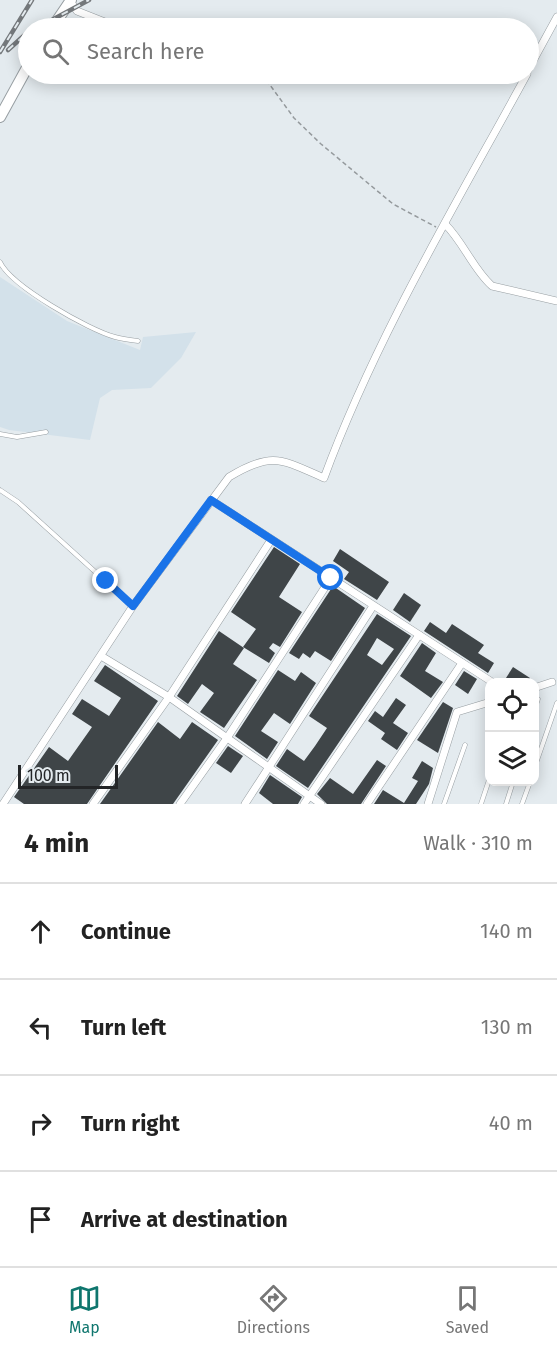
<!DOCTYPE html>
<html lang="en">
<head>
<meta charset="utf-8">
<style>
	:root { --surface:#fff; --page:#f2f2f2; --text:#222; --muted:#767676; --line:#e0e0e0; --accent:#0f766e }
	body { margin:0; font-family:"Fira Sans",sans-serif; background:var(--page); color:var(--text) }
	.controls { position:absolute; right:18px; bottom:18px; display:grid; overflow:hidden; border-radius:12px; box-shadow:0 3px 15px #0003 }
	.controls button { width:54px; height:54px; display:grid; place-items:center; padding:0; border:0; border-bottom:2px solid var(--line); background:var(--surface); color:var(--text); font:30px sans-serif }
	.scale { position:absolute; left:18px; bottom:15px; width:100px; box-sizing:border-box; padding-left:6px; border:3px solid #232527; border-top:0; font-size:16px; line-height:21px; white-space:nowrap; color:#232527; -webkit-text-stroke:4px #e4ebef; paint-order:stroke }
	.stop { position:absolute; width:18px; height:18px; margin:-14px; border:4px solid #1a73e8; border-radius:50%; background:#fff }
	.stop.end { background:#1a73e8; border-color:#fff; box-shadow:0 2px 6px #0008 }
	.list { margin:0; padding:0; list-style:none }
	h2 { display:flex; justify-content:space-between; align-items:center; height:78px; margin:0; padding:0 24px; font-size:26px }
	h2 small { font-size:20px; font-weight:400; color:var(--muted) }
	.list li { display:grid; grid-template-columns:39px 1fr auto; gap:18px; align-items:center; box-sizing:border-box; height:96px; padding:0 24px; border-top:2px solid var(--line) }
	.list b { display:block; font-size:22px; white-space:nowrap }
	.list em { font-size:20px; font-style:normal; color:var(--muted) }
	.icon { flex:none; width:33px; height:33px; fill:none; stroke:currentColor; stroke-width:2; stroke-linecap:round; stroke-linejoin:round }
	.map { position:relative; flex:none; width:557px; height:804px; overflow:hidden }
	.search { position:absolute; background:var(--surface); box-shadow:0 3px 15px #0003; left:18px; right:18px; top:18px; height:66px; display:flex; align-items:center; gap:15px; box-sizing:border-box; padding:0 21px; border-radius:33px; color:var(--muted); font-size:22px }
	.sheet { height:462px; background:var(--surface) }
	nav { display:flex; justify-content:space-around; align-items:center; box-sizing:border-box; height:84px; border-top:2px solid var(--line); background:var(--surface); font-size:16px; color:var(--muted) }
	nav a { display:grid; justify-items:center; gap:3px }
	nav .on { color:var(--accent) }
	.map>svg:first-child { display:block }
	.built { fill:#d3e1ea }
	.building { fill:#3f4548; fill-rule:evenodd }
	.lines { fill:none; stroke-linecap:round; stroke-linejoin:round }
	.service-casing { stroke:#979ea2; stroke-width:5 }
	.minor-casing { stroke:#979ea2; stroke-width:8 }
	.secondary-casing { stroke:#979ea2; stroke-width:12 }
	.path { stroke:#959a9d; stroke-width:1.5; stroke-dasharray:4.5 3; stroke-linecap:butt }
	.service { stroke:#fff; stroke-width:4 }
	.minor { stroke:#fff; stroke-width:7 }
	.secondary { stroke:#fff; stroke-width:10 }
	.rail-casing { stroke:#74787b; stroke-width:4.5 }
	.rail { stroke:#e4ebef; stroke-width:2; stroke-dasharray:7; stroke-linecap:butt }
	.route { stroke:#1a73e8; stroke-width:8 }
</style>
</head>
<body>
<div class="map">
<svg width="557" height="804" viewBox="0 0 557 804">
	<rect width="100%" height="100%" fill="#e4ebef"/>
	<path class="built" d="M0,277L67,321L140,350L143,337L196,332L181,358L151,388L112,390L100,398L90,440L9,430L0,427Z"/>
	<g class="building">
		<path d="M274,547L300,564L279,597L302,612L280,647L273,643L269,648L275,653L269,663L243,647L256,629L231,612Z"/>
		<path d="M340,549L389,582L377,600L344,579L349,572L333,561Z"/>
		<path d="M333,586L365,608L331,661L315,651L310,658L303,653L299,659L289,653Z"/>
		<path d="M404,593L421,605L410,622L393,610Z"/>
		<path d="M377,614L411,636L308,788L276,766L287,749L304,761L315,746L327,728L309,716ZM377,638L394,649L382,665L367,655Z"/>
		<path d="M430,622L446,633L452,624L484,645L478,653L494,663L488,673L424,631Z"/>
		<path d="M219,631L244,648L233,664L257,680L224,728L200,712L214,693L202,684L188,704L177,696Z"/>
		<path d="M422,643L436,653L425,671L443,682L431,698L400,676Z"/>
		<path d="M105,665L158,701L87,804H24L14,797L49,747L68,761L92,727L72,714L82,699L109,716L121,698L94,681Z"/>
		<path d="M513,667L530,678L527,682H513L506,678Z"/>
		<path d="M278,670L295,681L301,672L316,683L290,724L274,713L261,731L278,742L267,759L235,736Z"/>
		<path d="M464,671L477,679L468,694L455,685Z"/>
		<path d="M396,698L406,705L393,723L408,733L397,750L381,739L385,733L368,721L375,711L383,717Z"/>
		<path d="M443,702L453,708L438,753L417,740Z"/>
		<path d="M158,722L180,739L192,722L218,740L173,804H100Z"/>
		<path d="M228,746L243,756L231,773L216,763Z"/>
		<path d="M377,760L386,766L361,804H327L317,794L330,778L353,794Z"/>
		<path d="M422,761L433,768L429,784L416,804H374L383,790L404,803L418,781L412,778Z"/>
		<path d="M270,775L302,797L298,804H273L259,793Z"/>
	</g>
	<g class="lines">
		<defs>
			<g id="service">
				<path d="M0,262C11,286 89,330 115,337C122,339 130,340 138,341"/>
				<path d="M0,434L17,437L46,432"/>
				<path d="M0,490L18,502L133,606"/>
				<path d="M534,711L538,699"/>
				<path d="M534,769L557,703"/>
				<path d="M444,804L465,745"/>
				<path d="M481,804L490,777"/>
				<path d="M506,804L513,782"/>
				<path d="M522,804L530,782"/>
			</g>
			<g id="minor">
				<path d="M70,1L77,11L120,28"/>
				<path d="M528,70L557,17"/>
				<path d="M445,224C464,243 473,269 492,286L557,301"/>
				<path d="M211,500L492,682"/>
				<path d="M101,656L169,697L321,804"/>
				<path d="M534,688L552,682"/>
				<path d="M3,804L133,606L229,477C272,451 281,459 324,478C376,337 455,206 527,74"/>
				<path d="M93,804L169,697L271,540"/>
				<path d="M180,804L227,738L331,578"/>
				<path d="M245,804L373,606"/>
				<path d="M304,804L419,635"/>
				<path d="M367,804L462,663"/>
				<path d="M428,804L457,712L490,702"/>
			</g>
			<g id="secondary">
				<path d="M52,28L71,0"/>
				<path d="M0,117L28,66"/>
			</g>
		</defs>
		<use href="#service" class="service-casing"/>
		<use href="#minor" class="minor-casing"/>
		<use href="#secondary" class="secondary-casing"/>
		<path class="path" d="M262,74L294,118L321,144L393,204L436,227"/>
		<use href="#service" class="service"/>
		<use href="#minor" class="minor"/>
		<use href="#secondary" class="secondary"/>
		<defs>
			<g id="rail">
				<path d="M37,28L89,0"/>
				<path d="M8,50L28,32"/>
				<path d="M0,52L32,0"/>
			</g>
		</defs>
		<use href="#rail" class="rail-casing"/>
		<use href="#rail" class="rail"/>
	</g>
	<g class="lines">
		<path class="route" d="M106,581L133,606L211,500L331,578"/>
	</g>
</svg>
<div class="controls">
<button><svg class="icon" aria-label="locate" viewBox="0 0 24 24"><circle cx="12" cy="12" r="6"/><path d="M12 2v4M12 18v4M2 12h4M18 12h4"/></svg></button>
<button><svg class="icon" aria-label="layers" viewBox="0 0 24 24"><path d="M12 4l9 5-9 5-9-5zM3 14l9 5 9-5"/></svg></button>
</div>
<div class="scale">100 m</div>
<div class="stop" style="left:331px;top:578px"></div>
<div class="stop end" style="left:106px;top:581px"></div>
<div class="search"><svg class="icon" aria-label="search" viewBox="0 0 24 24"><circle cx="10" cy="10" r="6"/><path d="M15 15l6 6"/></svg>Search here</div>
</div>
<section class="sheet">
<h2>4 min<small>Walk · 310 m</small></h2>
<ul class="list">
<li><svg class="icon" aria-label="ahead" viewBox="0 0 24 24"><path d="M12 20V5M6 11l6-6 6 6"/></svg><div><b>Continue</b></div><em>140 m</em></li>
<li><svg class="icon" aria-label="left" viewBox="0 0 24 24"><path d="M17 20v-9H6M10 6l-5 5 5 5"/></svg><div><b>Turn left</b></div><em>130 m</em></li>
<li><svg class="icon" aria-label="right" viewBox="0 0 24 24"><path d="M7 20v-9h11M14 6l5 5-5 5"/></svg><div><b>Turn right</b></div><em>40 m</em></li>
<li><svg class="icon" aria-label="arrive" viewBox="0 0 24 24"><path d="M6 21V4h12l-3 4 3 4H6"/></svg><div><b>Arrive at destination</b></div></li>
</ul>
</section>
<nav>
<a class="on"><svg class="icon" aria-label="map" viewBox="0 0 24 24"><path d="M3 6l6-2 6 2 6-2v14l-6 2-6-2-6 2zM9 4v14M15 6v14"/></svg>Map</a>
<a><svg class="icon" aria-label="directions" viewBox="0 0 24 24"><path d="M12 3l9 9-9 9-9-9zM9 14v-3h6M13 9l2 2-2 2"/></svg>Directions</a>
<a><svg class="icon" aria-label="saved" viewBox="0 0 24 24"><path d="M7 4h10v16l-5-4-5 4z"/></svg>Saved</a>
</nav>
</body>
</html>
